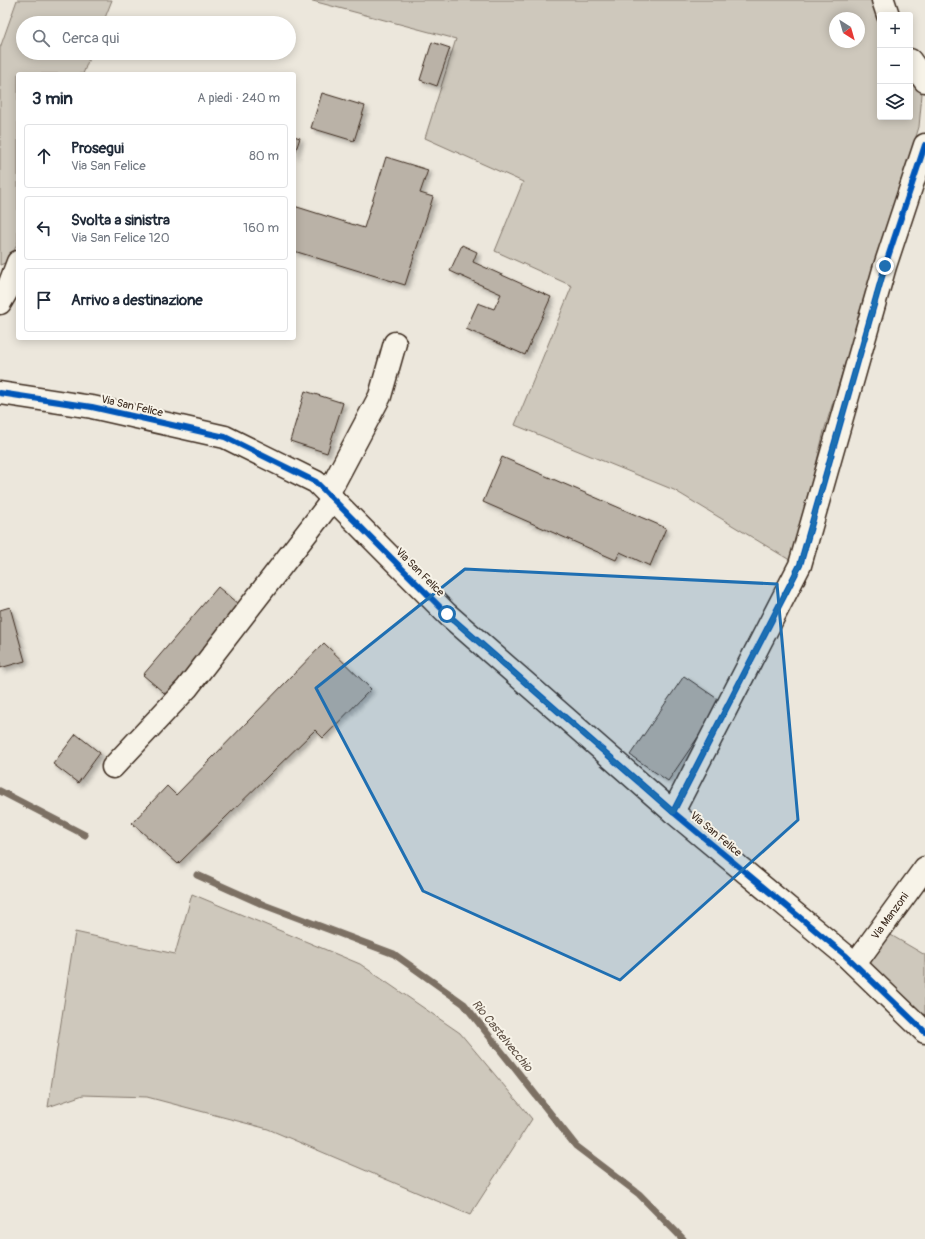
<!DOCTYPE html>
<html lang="it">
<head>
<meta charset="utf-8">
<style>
	:root { --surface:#fff; --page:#f2f2f3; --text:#1f2937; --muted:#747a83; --line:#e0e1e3 }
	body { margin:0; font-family:Pangolin,sans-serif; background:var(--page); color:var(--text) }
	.controls { position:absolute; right:12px; top:12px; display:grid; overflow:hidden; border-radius:4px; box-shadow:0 2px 10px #0003 }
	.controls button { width:36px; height:36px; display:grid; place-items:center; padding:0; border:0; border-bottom:1px solid var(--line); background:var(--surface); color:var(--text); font:20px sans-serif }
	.compass { position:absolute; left:829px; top:12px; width:36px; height:36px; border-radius:50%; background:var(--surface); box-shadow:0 2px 10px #0003; rotate:143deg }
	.stop { position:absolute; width:12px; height:12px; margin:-9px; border:3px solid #1f6fb2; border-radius:50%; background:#fff }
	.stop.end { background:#1f6fb2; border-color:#fff; box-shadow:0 1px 4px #0008 }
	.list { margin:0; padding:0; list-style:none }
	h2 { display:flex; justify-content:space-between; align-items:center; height:52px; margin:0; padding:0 16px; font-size:17px }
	h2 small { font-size:13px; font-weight:400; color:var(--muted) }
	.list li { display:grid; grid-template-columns:26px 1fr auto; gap:12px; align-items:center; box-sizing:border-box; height:64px; margin:0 8px 8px; padding:0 8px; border:1px solid var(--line); border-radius:4px }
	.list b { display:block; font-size:15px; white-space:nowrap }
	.list p { margin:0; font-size:13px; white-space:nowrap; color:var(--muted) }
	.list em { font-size:13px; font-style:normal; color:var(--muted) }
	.icon { flex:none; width:22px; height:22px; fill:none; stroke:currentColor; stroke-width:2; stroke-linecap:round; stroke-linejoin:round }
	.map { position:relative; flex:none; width:925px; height:1239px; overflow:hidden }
	.search { position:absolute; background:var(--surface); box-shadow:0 2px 10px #0003; left:16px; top:16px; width:280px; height:44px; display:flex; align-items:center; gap:10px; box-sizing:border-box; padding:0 14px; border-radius:22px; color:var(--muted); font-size:15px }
	.panel { position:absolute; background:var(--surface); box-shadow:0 2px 10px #0003; left:16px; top:72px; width:280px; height:268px; border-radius:4px }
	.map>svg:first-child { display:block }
	.green { fill:#cec8bc; stroke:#84796d; fill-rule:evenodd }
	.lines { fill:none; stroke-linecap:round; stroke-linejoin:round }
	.stream { stroke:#7c7064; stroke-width:7 }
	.building { fill:#bab2a7; stroke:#3b2a1e; filter:url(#shadow) }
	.minor-casing { stroke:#3b2a1e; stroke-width:25 }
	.tertiary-casing { stroke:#3b2a1e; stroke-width:25 }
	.minor { stroke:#f7f3e8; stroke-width:22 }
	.tertiary { stroke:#f7f3e8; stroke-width:22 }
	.cycleway-casing { stroke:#f7f3e8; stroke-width:8 }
	.cycleway { stroke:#0057b8; stroke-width:6 }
	.route { stroke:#1f6fb2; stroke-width:5 }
	.marked { fill:#1f6fb2; fill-opacity:0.2; stroke:#1f6fb2; stroke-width:3; stroke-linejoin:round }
	.labels { text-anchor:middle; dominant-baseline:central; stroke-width:4; stroke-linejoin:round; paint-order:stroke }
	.street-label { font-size:11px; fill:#3b2a1e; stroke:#f7f3e8 }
	.water-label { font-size:12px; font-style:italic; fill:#615347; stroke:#f7f3e8 }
</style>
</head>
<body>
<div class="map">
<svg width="925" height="1239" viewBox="0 0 925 1239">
	<defs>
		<filter id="shadow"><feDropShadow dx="3.5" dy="3.5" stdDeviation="2" flood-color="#0004"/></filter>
	</defs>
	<rect width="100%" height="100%" fill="#ece7dc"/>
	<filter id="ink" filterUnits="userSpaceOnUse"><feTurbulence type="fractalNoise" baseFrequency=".025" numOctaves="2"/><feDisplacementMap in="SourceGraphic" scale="8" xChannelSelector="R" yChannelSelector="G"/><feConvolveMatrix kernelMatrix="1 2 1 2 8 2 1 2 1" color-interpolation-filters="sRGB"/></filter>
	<g filter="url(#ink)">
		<g class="green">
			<path d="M17,0H112L103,23H23V53H91L83,74H18V241L10,261L0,265V48Z"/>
			<path d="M309,0H873L880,25V117H910V77L922,94L919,127L824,431L793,562L674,490L515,425L572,286L495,251L523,182L425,138L456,39ZM835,18H859V42H835Z"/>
			<path d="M192,894L360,964L460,1033L532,1119L470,1215L268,1129L147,1097L83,1095L48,1107L75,932L175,954Z"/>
			<path d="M889,934L925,955V1017L870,963Z"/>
		</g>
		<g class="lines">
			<g class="stream">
				<path d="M0,791L85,835"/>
				<path d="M197,875L264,905L394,954L464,1004L576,1146L639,1194L683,1239"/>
			</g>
		</g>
		<g class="building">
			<path d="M432,42L450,48L437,86L420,80Z"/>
			<path d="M322,93L365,106L354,141L311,128Z"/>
			<path d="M294,136L300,138L294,156Z"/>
			<path d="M386,157L428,170L420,193L433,197L405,285L294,251V206L364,228Z"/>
			<path d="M462,245L477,252L473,262L551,297L525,355L466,329L478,303L494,309L501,294L450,271Z"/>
			<path d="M305,391L343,403L327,453L290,441Z"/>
			<path d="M502,457L666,528L650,566L620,552L616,560L483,502Z"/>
			<path d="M218,587L244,609L169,697L143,675Z"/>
			<path d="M10,607L25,661L0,668V610Z"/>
			<path d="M324,643L371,689L323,738L315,730L178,864L132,823L167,786L176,795Z"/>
			<path d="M684,676L722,702L668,781L630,755Z"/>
			<path d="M76,734L100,753L78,783L53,764Z"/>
		</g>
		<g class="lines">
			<defs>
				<g id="minor">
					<path d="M883,0L888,15"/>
					<path d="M910,60L925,81"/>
					<path d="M0,303L7,291L18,262"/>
					<path d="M328,494L380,396L395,343"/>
					<path d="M113,767L187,688L333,499"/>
					<path d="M673,812L800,565L885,266L925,145"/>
					<path d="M855,964L925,868"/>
				</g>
				<path id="tertiary" d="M0,393L92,407L225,437L316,482L447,614L673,812L845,955L925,1032"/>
			</defs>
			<use href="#minor" class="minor-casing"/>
			<use href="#tertiary" class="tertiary-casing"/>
			<use href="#minor" class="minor"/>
			<use href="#tertiary" class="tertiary"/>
			<defs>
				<g id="cycleway">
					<path d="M0,393L92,407L225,437L316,482L447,614L673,812L845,955L925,1032"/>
					<path d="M673,812L800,565L885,266L925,145"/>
				</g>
			</defs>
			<use href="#cycleway" class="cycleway-casing"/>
			<use href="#cycleway" class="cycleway"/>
		</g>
	</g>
	<g class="lines" filter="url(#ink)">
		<path class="route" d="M447,614L673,812L800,565L885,266"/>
	</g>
	<path class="marked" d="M465,569L777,584L798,820L620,980L423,891L316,688Z"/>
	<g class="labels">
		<g class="street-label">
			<text transform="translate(132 406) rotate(13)">Via San Felice</text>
			<text transform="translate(420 572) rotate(45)">Via San Felice</text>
			<text transform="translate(716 834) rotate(40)">Via San Felice</text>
			<text transform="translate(890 916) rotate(-54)">Via Manzoni</text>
		</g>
		<g class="water-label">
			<text transform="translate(502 1036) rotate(51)">Rio Castelvecchio</text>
		</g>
	</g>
</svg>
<div class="controls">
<button>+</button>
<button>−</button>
<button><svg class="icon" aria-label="layers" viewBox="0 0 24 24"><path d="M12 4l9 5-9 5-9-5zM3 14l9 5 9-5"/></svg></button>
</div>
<svg class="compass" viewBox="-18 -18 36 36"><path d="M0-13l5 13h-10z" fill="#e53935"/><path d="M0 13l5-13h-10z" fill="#747a83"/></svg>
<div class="stop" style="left:447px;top:614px"></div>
<div class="stop end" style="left:885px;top:266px"></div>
<div class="search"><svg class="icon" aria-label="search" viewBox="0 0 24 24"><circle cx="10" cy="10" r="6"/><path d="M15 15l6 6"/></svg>Cerca qui</div>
<section class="panel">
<h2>3 min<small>A piedi · 240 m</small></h2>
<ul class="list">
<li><svg class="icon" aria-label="ahead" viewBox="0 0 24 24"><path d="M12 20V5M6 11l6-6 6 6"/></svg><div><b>Prosegui</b><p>Via San Felice</p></div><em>80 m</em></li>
<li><svg class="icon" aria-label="left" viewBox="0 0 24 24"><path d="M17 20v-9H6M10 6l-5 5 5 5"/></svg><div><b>Svolta a sinistra</b><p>Via San Felice 120</p></div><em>160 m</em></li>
<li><svg class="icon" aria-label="arrive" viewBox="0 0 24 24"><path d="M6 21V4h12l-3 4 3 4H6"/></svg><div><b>Arrivo a destinazione</b></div></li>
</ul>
</section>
</div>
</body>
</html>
